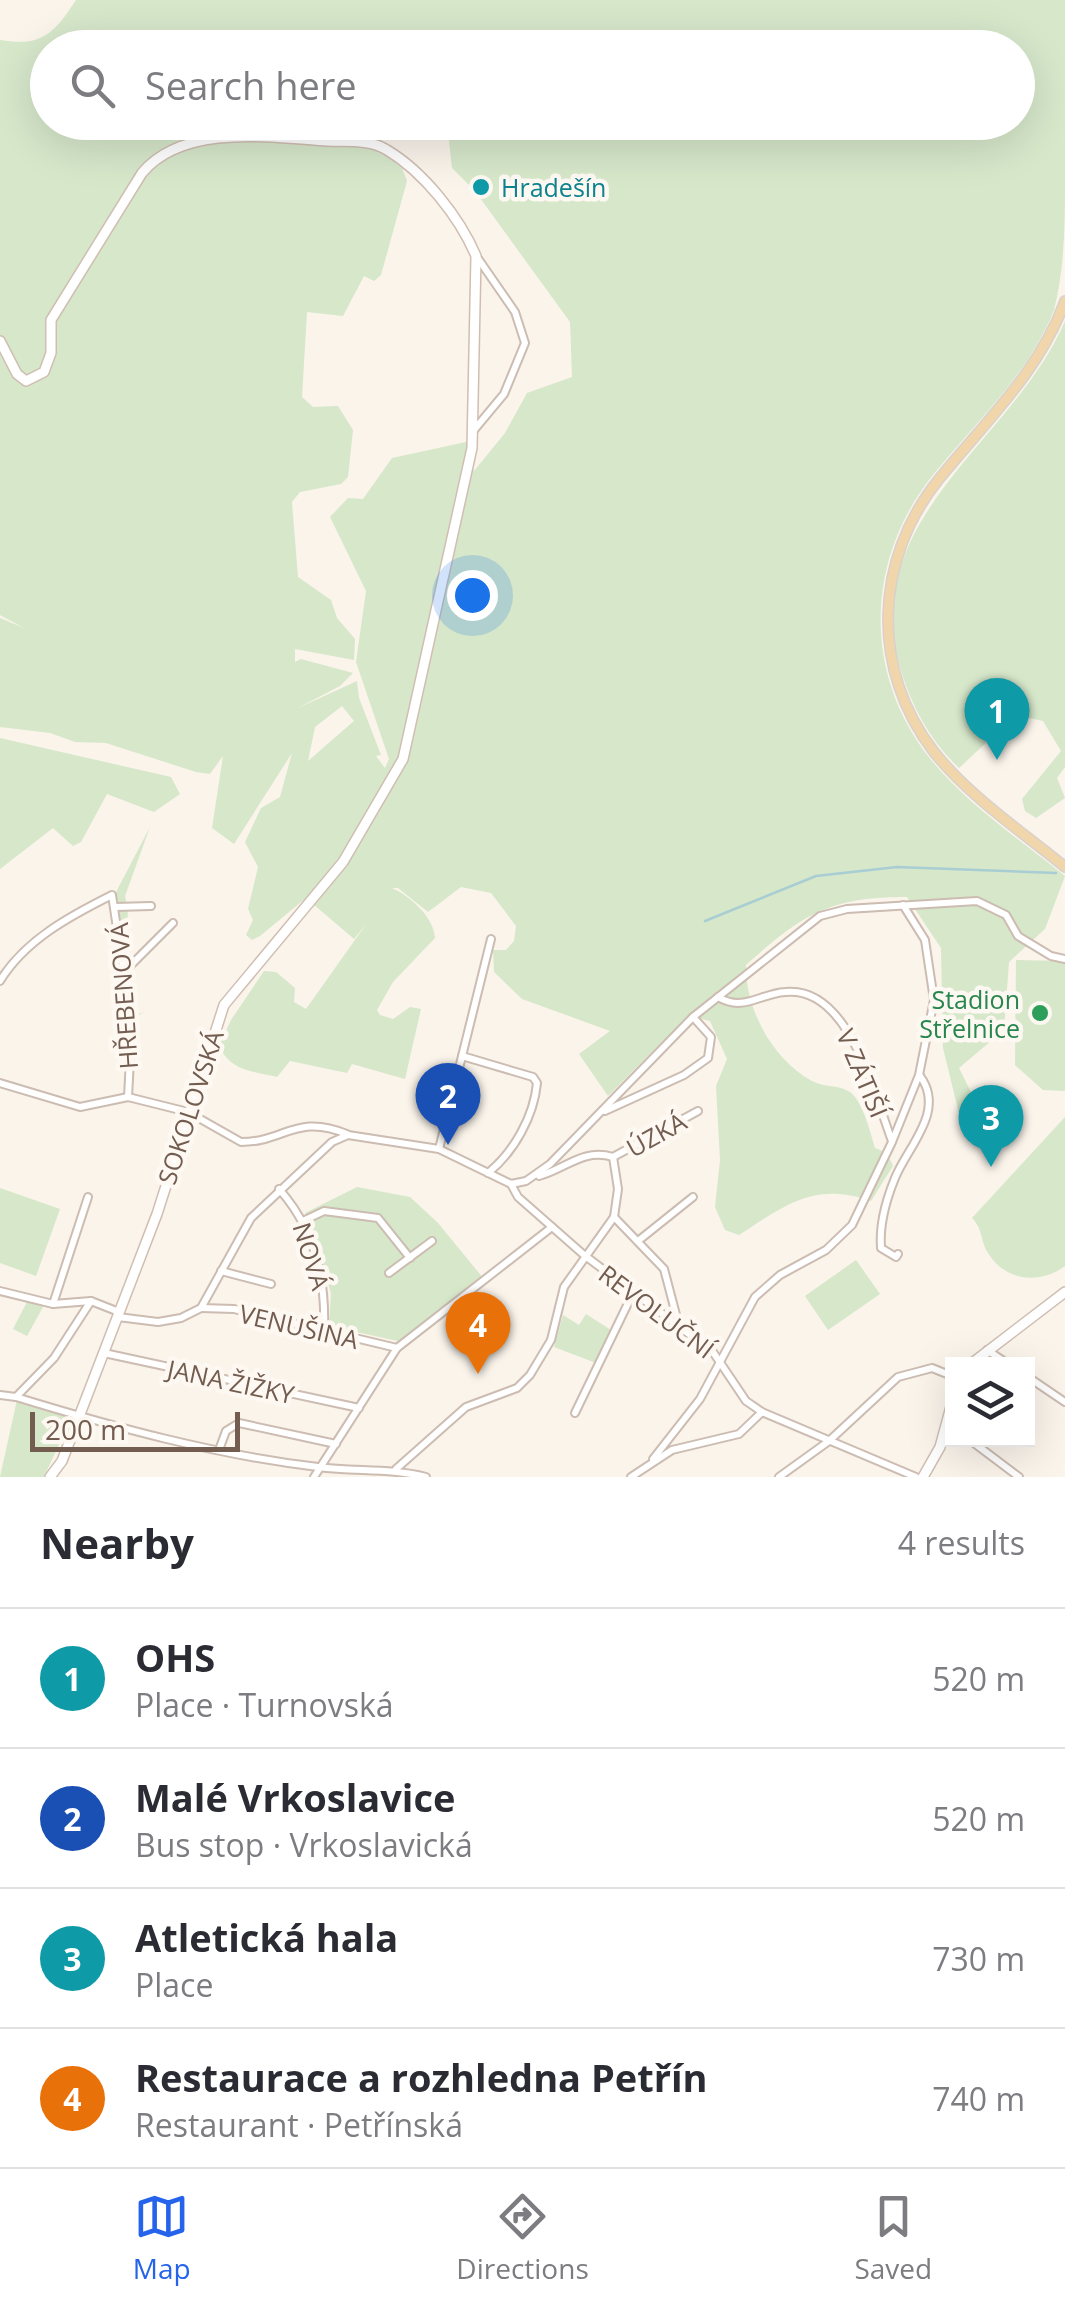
<!DOCTYPE html>
<html lang="en">
<head>
<meta charset="utf-8">
<style>
	:root { --surface:#fff; --page:#f2f2f3; --text:#2b2b33; --muted:#7c7c81; --line:#e1e1e2; --accent:#2563eb }
	body { margin:0; font-family:"Open Sans",sans-serif; background:var(--page); color:var(--text) }
	.controls { position:absolute; right:30px; bottom:30px; display:grid; overflow:hidden; border-radius:0px; box-shadow:0 10px 40px #0002 }
	.controls button { width:90px; height:90px; display:grid; place-items:center; padding:0; border:0; border-bottom:2px solid var(--line); background:var(--surface); color:var(--text); font:50px sans-serif }
	.scale { position:absolute; left:30px; bottom:25px; width:210px; box-sizing:border-box; padding-left:10px; border:5px solid #735c50; border-top:0; font-size:28px; line-height:35px; white-space:nowrap; color:#735c50; -webkit-text-stroke:8px #fdf8f1; paint-order:stroke }
	.you { position:absolute; left:472px; top:595px; width:35px; height:35px; margin:-25px; border:8px solid #fff; border-radius:50%; background:#1a73e8; box-shadow:0 0 0 15px #1a73e833 }
	.badge { display:grid; place-items:center; width:65px; height:65px; border-radius:50%; background:var(--accent); color:#fff; font-size:32px; font-weight:700 }
	.pin { position:absolute; translate:-50% -82px; filter:drop-shadow(0 2px 5px #0008) }
	.pin::after { content:''; position:absolute; top:52px; width:35px; height:30px; background:inherit; clip-path:polygon(0 0,100% 0,50% 100%) }
	.list { margin:0; padding:0; list-style:none }
	h2 { display:flex; justify-content:space-between; align-items:center; height:130px; margin:0; padding:0 40px; font-size:42px }
	h2 small { font-size:32px; font-weight:400; color:var(--muted) }
	.list li { display:grid; grid-template-columns:65px 1fr auto; gap:30px; align-items:center; box-sizing:border-box; height:140px; padding:0 40px; border-top:2px solid var(--line) }
	.list b { display:block; font-size:38px; white-space:nowrap }
	.list p { margin:0; font-size:32px; white-space:nowrap; color:var(--muted) }
	.list em { font-size:32px; font-style:normal; color:var(--muted) }
	.icon { flex:none; width:55px; height:55px; fill:none; stroke:currentColor; stroke-width:2; stroke-linecap:round; stroke-linejoin:round }
	.map { position:relative; flex:none; width:1065px; height:1477px; overflow:hidden }
	.search { position:absolute; background:var(--surface); box-shadow:0 10px 40px #0002; left:30px; right:30px; top:30px; height:110px; display:flex; align-items:center; gap:25px; box-sizing:border-box; padding:0 35px; border-radius:55px; color:var(--muted); font-size:38px }
	.sheet { height:690px; background:var(--surface) }
	nav { display:flex; justify-content:space-around; align-items:center; box-sizing:border-box; height:140px; border-top:2px solid var(--line); background:var(--surface); font-size:28px; color:var(--muted) }
	nav a { display:grid; justify-items:center; gap:5px }
	nav .on { color:var(--accent) }
	.map>svg:first-child { display:block }
	.green { fill:#d6e7ca; fill-rule:evenodd }
	.lines { fill:none; stroke-linecap:round; stroke-linejoin:round }
	.stream { stroke:#a8cdd3; stroke-width:2.5 }
	.street-casing { stroke:#ccbcb1; stroke-width:10 }
	.secondary-casing { stroke:#d0beb2; stroke-width:12 }
	.primary-casing { stroke:#d8d1ce; stroke-width:12 }
	.street { stroke:#fff; stroke-width:6 }
	.secondary { stroke:#fff; stroke-width:9 }
	.primary { stroke:#f1d6ab; stroke-width:9 }
	.culture-dot { fill:#0f9aa8; stroke:#fdf8f1; stroke-width:4 }
	.leisure-dot { fill:#2e9e5b; stroke:#fdf8f1; stroke-width:4 }
	.labels { text-anchor:middle; dominant-baseline:central; stroke-width:9; stroke-linejoin:round; paint-order:stroke }
	.culture-label { font-size:25px; fill:#0d838f; stroke:#fdf8f1; text-anchor:start }
	.street-label { font-size:25px; fill:#735c50; stroke:#fdf8f1 }
	.leisure-label { font-size:25px; fill:#27864d; stroke:#fdf8f1; text-anchor:end }
</style>
</head>
<body>
<div class="map">
<svg width="1065" height="1477" viewBox="0 0 1065 1477">
	<rect width="100%" height="100%" fill="#faf4eb"/>
	<g class="green">
		<path d="M76,0H1065C1065,58 1065,117 1065,175C1065,221 1065,267 1054,310C1028,375 976,422 933,475C866,558 862,671 928,756C964,802 1019,839 1065,876L1045,929L1009,962L1004,1030L959,1068L984,1118L965,1138L943,1048L941,948L907,897C829,897 803,914 746,965C745,1008 772,1059 812,1081C827,1089 844,1083 855,1097C865,1110 870,1132 875,1148L887,1153L893,1166L871,1201C815,1181 785,1205 739,1235L725,1230L715,1207L720,1160L716,1086L727,1059L710,1021L688,1016L608,1096L579,1054L610,1031L522,999L494,972L493,950H506L514,941L516,926L491,893L461,887L428,912L398,888H392C410,896 434,917 435,938L393,982L377,1010L380,1015L393,1019L410,1007L421,1009L405,1079L352,1064L347,1073L290,1061L277,1077C251,1071 231,1071 219,1046L231,1020L264,971L276,972L295,988L294,1002L306,1009L367,923L354,939L306,898L260,936L252,940L246,935L253,920L248,909L258,867L245,842L261,808L280,797L292,753L234,844L212,828L223,756L210,774L196,772L106,743L75,742L50,733L0,727V618L24,628L0,615V40C41,47 54,34 76,0ZM48,48H1018V122L447,123L452,168L475,191L570,322L572,377L527,393L505,433L474,471L466,442L392,458L363,499L348,498L330,517L366,591L356,662L389,759L385,768L376,756L381,755L359,698L357,681L296,709L340,686L353,673L301,659L295,662V649L354,660L355,639L337,618L331,600L298,577L292,502L300,492L341,484L348,477L353,430L338,406L313,407L302,397L307,312L343,316L364,276L374,281L381,275L407,181L402,168L377,148L395,123L48,122ZM342,706L354,721L308,761L315,727Z"/>
		<path d="M1065,321V767L1057,778L1065,798L1036,818L1025,811L1022,799L1061,751L1043,721L1021,716L1005,725L959,768C931,742 912,707 901,671C855,518 1013,443 1065,321Z"/>
		<path d="M0,738L171,777L180,794L154,812L107,794L81,842L73,846L53,828L0,869Z"/>
		<path d="M150,827L125,896C131,922 126,919 123,944C120,965 126,998 131,1018L145,1011L127,1023C123,981 125,937 114,896Z"/>
		<path d="M1016,960L1065,961V1091L1043,1090L1015,1065Z"/>
		<path d="M1065,1117V1266C1040,1285 1005,1281 988,1253C980,1240 983,1229 972,1218Z"/>
		<path d="M357,1187L410,1197L438,1223L483,1278L402,1342L329,1326L331,1293L305,1213Z"/>
		<path d="M0,1188L60,1209L36,1276L0,1263Z"/>
		<path d="M856,1260L880,1294L828,1330L805,1296Z"/>
		<path d="M28,1300L43,1307L27,1336L13,1329Z"/>
		<path d="M586,1314L611,1330L596,1363L554,1347L563,1315L579,1325Z"/>
		<path d="M17,1400L72,1416L44,1477H0Z"/>
	</g>
	<g class="lines">
		<path class="stream" d="M705,921L816,876L897,867L1056,873"/>
		<defs>
			<g id="street">
				<path d="M474,430L504,394L525,343L515,312L477,257"/>
				<path d="M115,907L151,906"/>
				<path d="M124,972L173,923"/>
				<path d="M0,981C25,940 70,916 112,895L125,981L121,1009L130,1059L128,1097"/>
				<path d="M718,997C743,1012 759,994 785,992C849,985 874,1094 892,1141"/>
				<path d="M462,1056L533,1077L537,1083C534,1116 514,1152 488,1173"/>
				<path d="M0,1083L80,1107L128,1097L188,1112L241,1142C285,1142 296,1113 347,1134"/>
				<path d="M605,1111L684,1075L708,1058L711,1037L693,1017"/>
				<path d="M439,1149L491,939"/>
				<path d="M613,1157L698,1111"/>
				<path d="M539,1176C566,1169 582,1148 613,1157L618,1189L614,1217"/>
				<path d="M511,1184L518,1197L584,1255L713,1352L746,1401L762,1412L916,1477"/>
				<path d="M279,1189C314,1228 326,1277 324,1330"/>
				<path d="M614,1217L664,1269L679,1326"/>
				<path d="M303,1221L324,1211L378,1218L410,1258"/>
				<path d="M638,1241L693,1197"/>
				<path d="M898,1254L896,1257L881,1248C879,1223 886,1200 895,1178C908,1146 946,1111 920,1076"/>
				<path d="M221,1271L271,1284"/>
				<path d="M389,1273L432,1241"/>
				<path d="M0,1291L53,1304L91,1301"/>
				<path d="M53,1304L88,1197"/>
				<path d="M201,1308L234,1309L397,1348"/>
				<path d="M118,1317L158,1322L181,1318L201,1308L251,1218L332,1142L348,1135L439,1149L511,1184L526,1181L550,1164L693,1017L820,916L847,909L977,901L1006,915L1018,936L1051,956L1065,959"/>
				<path d="M987,1350L1008,1364"/>
				<path d="M104,1353L359,1408"/>
				<path d="M1028,1377L1065,1402"/>
				<path d="M0,1395L16,1397L54,1358L91,1301L119,1312"/>
				<path d="M16,1397C114,1427 216,1455 318,1467C355,1472 390,1468 426,1477"/>
				<path d="M575,1413L633,1293"/>
				<path d="M970,1440L1019,1477"/>
				<path d="M219,1450L226,1431L239,1423L336,1444"/>
				<path d="M653,1459L700,1399L755,1297L780,1275L826,1250L852,1225L892,1142L919,1075L934,1000L925,940L903,905"/>
				<path d="M396,1469L466,1407L517,1388L530,1375L551,1340L564,1287L614,1217"/>
				<path d="M314,1477L397,1348L552,1227"/>
				<path d="M631,1477L672,1450L739,1434L762,1412"/>
				<path d="M779,1477L829,1441L898,1377L932,1368L952,1376"/>
			</g>
			<g id="secondary">
				<path d="M0,341L17,374L26,381L44,372L51,353V320L142,173C183,124 269,137 327,141C346,142 370,139 387,150C424,172 460,218 476,256L472,448L403,759L343,862L224,1005L157,1214L62,1461L50,1477"/>
				<path d="M971,1364L1065,1292"/>
				<path d="M923,1477L940,1447L952,1403"/>
			</g>
			<path id="primary" d="M1065,301C1039,372 986,421 939,479C874,560 870,669 934,752C969,796 1021,831 1065,867"/>
		</defs>
		<use href="#street" class="street-casing"/>
		<use href="#secondary" class="secondary-casing"/>
		<use href="#primary" class="primary-casing"/>
		<use href="#street" class="street"/>
		<use href="#secondary" class="secondary"/>
		<use href="#primary" class="primary"/>
	</g>
	<circle class="culture-dot" cx="481" cy="187" r="10"/>
	<circle class="leisure-dot" cx="1040" cy="1013" r="10"/>
	<g class="labels">
		<g class="culture-label">
			<text x="501" y="187">Hradešín</text>
		</g>
		<g class="street-label">
			<text transform="translate(123 996) rotate(-94)">HŘEBENOVÁ</text>
			<text transform="translate(863 1073) rotate(67)">V ZÁTIŠÍ</text>
			<text transform="translate(190 1107) rotate(-72)">SOKOLOVSKÁ</text>
			<text transform="translate(656 1134) rotate(-29)">ÚZKÁ</text>
			<text transform="translate(312 1256) rotate(73)">NOVÁ</text>
			<text transform="translate(657 1311) rotate(37)">REVOLUČNÍ</text>
			<text transform="translate(299 1326) rotate(13)">VENUŠINA</text>
			<text transform="translate(231 1381) rotate(12)">JANA ŽIŽKY</text>
		</g>
		<g class="leisure-label">
			<text x="1020" y="999">Stadion<tspan x="1020" dy="29">Střelnice</tspan></text>
		</g>
	</g>
</svg>
<div class="controls">
<button><svg class="icon" aria-label="layers" viewBox="0 0 24 24"><path d="M12 4l9 5-9 5-9-5zM3 14l9 5 9-5"/></svg></button>
</div>
<div class="scale">200 m</div>
<div class="you"></div>
<div class="pin badge" style="left:997px;top:760px;background:#0f9aa8">1</div>
<div class="pin badge" style="left:448px;top:1145px;background:#1a4fb4">2</div>
<div class="pin badge" style="left:991px;top:1167px;background:#0f9aa8">3</div>
<div class="pin badge" style="left:478px;top:1374px;background:#e8710a">4</div>
<div class="search"><svg class="icon" aria-label="search" viewBox="0 0 24 24"><circle cx="10" cy="10" r="6"/><path d="M15 15l6 6"/></svg>Search here</div>
</div>
<section class="sheet">
<h2>Nearby<small>4 results</small></h2>
<ul class="list">
<li><span class="badge" style="background:#0f9aa8">1</span><div><b>OHS</b><p>Place · Turnovská</p></div><em>520 m</em></li>
<li><span class="badge" style="background:#1a4fb4">2</span><div><b>Malé Vrkoslavice</b><p>Bus stop · Vrkoslavická</p></div><em>520 m</em></li>
<li><span class="badge" style="background:#0f9aa8">3</span><div><b>Atletická hala</b><p>Place</p></div><em>730 m</em></li>
<li><span class="badge" style="background:#e8710a">4</span><div><b>Restaurace a rozhledna Petřín</b><p>Restaurant · Petřínská</p></div><em>740 m</em></li>
</ul>
</section>
<nav>
<a class="on"><svg class="icon" aria-label="map" viewBox="0 0 24 24"><path d="M3 6l6-2 6 2 6-2v14l-6 2-6-2-6 2zM9 4v14M15 6v14"/></svg>Map</a>
<a><svg class="icon" aria-label="directions" viewBox="0 0 24 24"><path d="M12 3l9 9-9 9-9-9zM9 14v-3h6M13 9l2 2-2 2"/></svg>Directions</a>
<a><svg class="icon" aria-label="saved" viewBox="0 0 24 24"><path d="M7 4h10v16l-5-4-5 4z"/></svg>Saved</a>
</nav>
</body>
</html>
